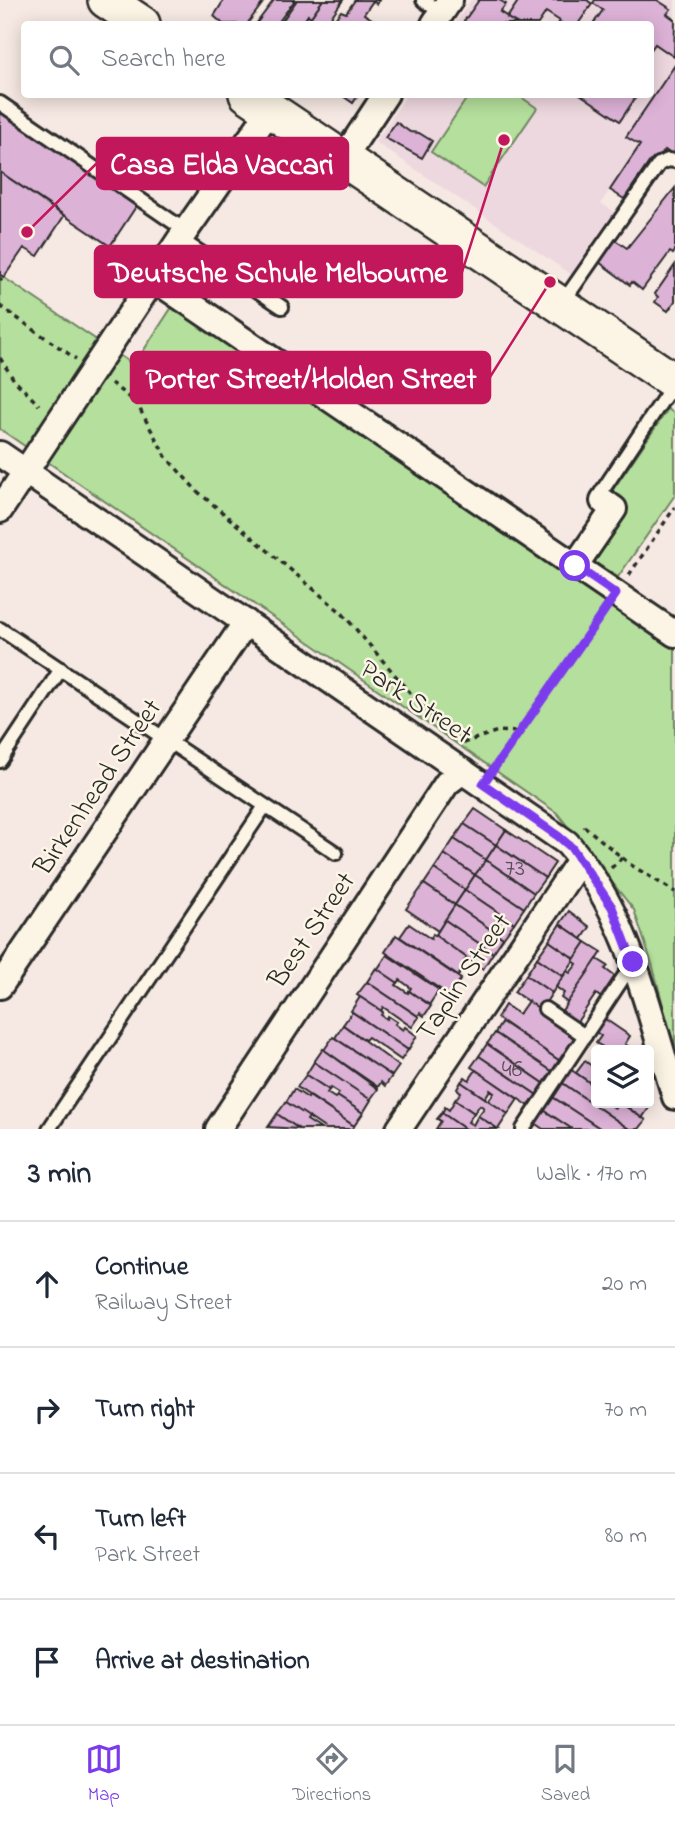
<!DOCTYPE html>
<html lang="en">
<head>
<meta charset="utf-8">
<style>
	:root { --surface:#fff; --page:#f2f2f3; --text:#1f2937; --muted:#747a83; --line:#e0e1e3; --accent:#7c3aed }
	body { margin:0; font-family:"Indie Flower",sans-serif; background:var(--page); color:var(--text) }
	.controls { position:absolute; right:21px; bottom:21px; display:grid; overflow:hidden; border-radius:7px; box-shadow:0 4px 18px #0003 }
	.controls button { width:63px; height:63px; display:grid; place-items:center; padding:0; border:0; border-bottom:2px solid var(--line); background:var(--surface); color:var(--text); font:35px sans-serif }
	.stop { position:absolute; width:21px; height:21px; margin:-16px; border:5px solid #7c3aed; border-radius:50%; background:#fff }
	.stop.end { background:#7c3aed; border-color:#fff; box-shadow:0 2px 7px #0008 }
	.list { margin:0; padding:0; list-style:none }
	h2 { display:flex; justify-content:space-between; align-items:center; height:91px; margin:0; padding:0 28px; font-size:30px }
	h2 small { font-size:23px; font-weight:400; color:var(--muted) }
	.list li { display:grid; grid-template-columns:46px 1fr auto; gap:21px; align-items:center; box-sizing:border-box; height:126px; padding:0 28px; border-top:2px solid var(--line) }
	.list b { display:block; font-size:26px; white-space:nowrap }
	.list p { margin:0; font-size:23px; white-space:nowrap; color:var(--muted) }
	.list em { font-size:23px; font-style:normal; color:var(--muted) }
	.icon { flex:none; width:38px; height:38px; fill:none; stroke:currentColor; stroke-width:2; stroke-linecap:round; stroke-linejoin:round }
	.map { position:relative; flex:none; width:675px; height:1129px; overflow:hidden }
	.search { position:absolute; background:var(--surface); box-shadow:0 4px 18px #0003; left:21px; right:21px; top:21px; height:77px; display:flex; align-items:center; gap:18px; box-sizing:border-box; padding:0 24px; border-radius:7px; color:var(--muted); font-size:26px }
	.sheet { height:595px; background:var(--surface) }
	nav { display:flex; justify-content:space-around; align-items:center; box-sizing:border-box; height:98px; border-top:2px solid var(--line); background:var(--surface); font-size:19px; color:var(--muted) }
	nav a { display:grid; justify-items:center; gap:4px }
	nav .on { color:var(--accent) }
	.map>svg:first-child { display:block }
	.built { fill:#eed8df }
	.green { fill:#b4df9c; stroke:#708564; stroke-width:2 }
	.building { fill:#ddb2d7; stroke:#2b2b2b; stroke-width:2 }
	.lines { fill:none; stroke-linecap:round; stroke-linejoin:round }
	.service-casing { stroke:#2b2b2b; stroke-width:18 }
	.minor-casing { stroke:#2b2b2b; stroke-width:30 }
	.secondary-casing { stroke:#2b2b2b; stroke-width:40 }
	.path { stroke:#2b2b2b; stroke-width:3.5; stroke-dasharray:5 5; stroke-linecap:butt }
	.service { stroke:#fcf5e5; stroke-width:12 }
	.minor { stroke:#fcf5e5; stroke-width:24 }
	.secondary { stroke:#fcf5e5; stroke-width:35 }
	.route { stroke:#7c3aed; stroke-width:9 }
	.labels { text-anchor:middle; dominant-baseline:central; stroke-width:5; stroke-linejoin:round; paint-order:stroke }
	.number-label { font-size:24px; fill:#584d56 }
	.street-label { font-size:28px; fill:#2b2b2b; stroke:#fcf5e5 }
	.leader { fill:none; stroke:#c2185b; stroke-width:2.5 }
	.callout-dot { fill:#c2185b; stroke:#fcf5e5; stroke-width:2.5 }
	.callout { fill:#c2185b; stroke:#c2185b; stroke-width:2.5 }
	.callout-label { font-size:30px; text-anchor:middle; font-weight:bold; fill:#fff }
</style>
</head>
<body>
<div class="map">
<svg width="675" height="1129" viewBox="0 0 675 1129">
	<rect width="100%" height="100%" fill="#f6e8e2"/>
	<filter id="ink" filterUnits="userSpaceOnUse"><feTurbulence type="fractalNoise" baseFrequency=".0143" numOctaves="2"/><feDisplacementMap in="SourceGraphic" scale="14" xChannelSelector="R" yChannelSelector="G"/><feConvolveMatrix kernelMatrix="1 2 1 2 8 2 1 2 1" color-interpolation-filters="sRGB"/></filter>
	<g filter="url(#ink)">
		<path class="built" d="M471,0H675V65L627,136L640,145L601,203L620,216L578,279L375,142L407,95L650,94V24H455Z"/>
		<g class="green">
			<path d="M469,95H518L537,108L483,187L431,152Z"/>
			<path d="M0,275L134,365L174,304L675,648V1051L653,967L634,910L557,813L0,429Z"/>
			<path d="M668,409L675,414V495L618,577L573,548Z"/>
		</g>
		<g class="building">
			<path d="M224,0H265L247,24H223L214,16Z"/>
			<path d="M274,0H295L277,24H256Z"/>
			<path d="M297,0H323L311,17L308,15L302,24H280Z"/>
			<path d="M323,0H343L326,24H306Z"/>
			<path d="M355,0H379L377,4L373,1L364,14L372,19L369,24H343L335,19L341,11L346,13Z"/>
			<path d="M479,0H499L506,4L500,12L518,24H462Z"/>
			<path d="M519,0H587L592,4L578,24H558L560,21L546,12L538,24H518L507,18Z"/>
			<path d="M595,0H657L671,9L667,14L675,20L674,57L655,44L650,51V24H593L603,10L593,3Z"/>
			<path d="M675,65V157L665,150L655,164L650,161L624,199L610,190L640,145L626,137Z"/>
			<path d="M340,94H359L353,103Z"/>
			<path d="M580,94H638L620,121Z"/>
			<path d="M0,108L139,202L110,246L0,172Z"/>
			<path d="M396,122L410,132L419,133L432,141L422,158L385,138Z"/>
			<path d="M0,172L64,216L38,256L24,248L4,277L0,275Z"/>
			<path d="M675,188V251L673,254L670,252L642,290L632,282L630,285L599,262L615,240L627,248Z"/>
			<path d="M675,265V301L668,311L655,302L658,297L655,294Z"/>
			<path d="M475,809L506,830L496,845L464,824Z"/>
			<path d="M464,824L496,845L486,860L454,839Z"/>
			<path d="M506,830L555,863L545,878L496,845Z"/>
			<path d="M454,839L486,860L475,875L444,854Z"/>
			<path d="M496,845L545,878L534,893L486,860Z"/>
			<path d="M444,854L475,875L465,890L434,869Z"/>
			<path d="M486,860L534,893L524,908L475,875Z"/>
			<path d="M434,869L465,890L455,905L424,884Z"/>
			<path d="M475,875L524,908L514,923L465,890Z"/>
			<path d="M424,884L455,905L438,931L406,909Z"/>
			<path d="M465,890L514,923L503,938L455,905Z"/>
			<path d="M455,905L503,938L493,953L445,920Z"/>
			<path d="M569,911L590,927L582,939L560,924Z"/>
			<path d="M445,920L493,953L483,969L435,936Z"/>
			<path d="M409,924L431,939L433,934L467,958L464,961L467,963L458,976L400,937Z"/>
			<path d="M560,924L586,942L575,959L549,941Z"/>
			<path d="M396,935L461,979L449,995L385,952Z"/>
			<path d="M549,941L575,959L563,976L537,958Z"/>
			<path d="M586,942L602,952L568,1003L561,998L564,993L556,987L567,971L570,973L577,964L573,961Z"/>
			<path d="M387,955L439,990L429,1005L409,991L411,988L400,980L398,983L377,970Z"/>
			<path d="M537,958L563,976L552,993L526,975Z"/>
			<path d="M597,959L608,966L605,969L617,978L603,999L596,994L577,1022L561,1012Z"/>
			<path d="M376,968L398,983L396,985L408,993L409,991L431,1006L424,1016L420,1013L418,1016L367,982Z"/>
			<path d="M526,975L552,993L541,1010L514,992Z"/>
			<path d="M367,982L419,1017L412,1027L383,1007L381,1011L357,995Z"/>
			<path d="M360,997L383,1012L381,1015L387,1019L388,1016L397,1022L395,1024L403,1030L405,1027L417,1036L408,1050L351,1011Z"/>
			<path d="M528,1001L578,1035L560,1061L497,1018L505,1005L519,1014Z"/>
			<path d="M352,1012L408,1050L401,1060L368,1037L365,1040L343,1025Z"/>
			<path d="M605,1019L630,1036L625,1044L634,1050H608L596,1043L601,1036L596,1032Z"/>
			<path d="M502,1022L560,1061L553,1072L495,1033Z"/>
			<path d="M343,1025L399,1066L392,1076L335,1038Z"/>
			<path d="M495,1033L553,1072L545,1084L487,1044Z"/>
			<path d="M333,1037L392,1076L385,1086L381,1082L378,1087L324,1050Z"/>
			<path d="M487,1044L545,1084L537,1095L479,1056Z"/>
			<path d="M323,1049L378,1089L370,1100L314,1062Z"/>
			<path d="M479,1056L537,1095L529,1106L471,1067Z"/>
			<path d="M585,1061L596,1069V1087L576,1073Z"/>
			<path d="M314,1062L371,1100L363,1113L337,1096L339,1093L331,1088L329,1090L306,1075Z"/>
			<path d="M570,1069L596,1087V1103H607L615,1108L620,1103L646,1120L639,1129H629L561,1082Z"/>
			<path d="M476,1070L518,1099L508,1114L488,1101L494,1093L490,1090L485,1098L461,1082L465,1077L469,1080Z"/>
			<path d="M306,1075L329,1090L327,1093L335,1098L337,1096L363,1113L354,1126L297,1087Z"/>
			<path d="M461,1082L508,1114L498,1129L478,1116L484,1108L480,1105L474,1113L455,1100L461,1092L457,1089Z"/>
			<path d="M561,1082L629,1129H601L551,1096Z"/>
			<path d="M294,1089L308,1098L309,1096L354,1126L352,1129H326L286,1102Z"/>
			<path d="M551,1096L601,1129H572L542,1109Z"/>
			<path d="M455,1100L474,1113L468,1122L473,1125L478,1116L498,1129H465L442,1113L445,1107L449,1110Z"/>
			<path d="M286,1102L309,1117L307,1120L321,1129H299L277,1114Z"/>
			<path d="M622,1103H647L651,1105L642,1118Z"/>
			<path d="M542,1109L572,1129H543L533,1122Z"/>
			<path d="M442,1113L465,1129H436L441,1121L437,1119Z"/>
			<path d="M277,1114L299,1129L268,1127Z"/>
		</g>
		<g class="lines">
			<defs>
				<g id="service">
					<path d="M423,0L442,13"/>
					<path d="M0,103L186,231"/>
					<path d="M180,239L282,307"/>
					<path d="M563,302L659,164L668,160L675,161"/>
					<path d="M603,500L598,497L674,383"/>
					<path d="M0,629L336,853"/>
					<path d="M0,761L61,669"/>
					<path d="M545,1009L585,1036"/>
					<path d="M49,1129L265,806"/>
					<path d="M523,1129L633,963"/>
				</g>
				<g id="minor">
					<path d="M434,24L450,0"/>
					<path d="M343,159L386,94"/>
					<path d="M154,279L675,634"/>
					<path d="M0,454L567,843C629,914 648,1009 675,1097"/>
					<path d="M0,510L180,239L270,110"/>
					<path d="M575,566L614,509L603,501"/>
					<path d="M0,986L246,622"/>
					<path d="M218,1129L447,783L463,771"/>
					<path d="M399,1129L580,860"/>
				</g>
				<g id="secondary">
					<path d="M106,0L142,24"/>
					<path d="M247,94L675,382"/>
				</g>
			</defs>
			<use href="#service" class="service-casing"/>
			<use href="#minor" class="minor-casing"/>
			<use href="#secondary" class="secondary-casing"/>
			<g class="path">
				<path d="M0,280L2,278"/>
				<path d="M0,306L76,359"/>
				<path d="M0,358L14,380L39,405"/>
				<path d="M111,383L137,404L166,457L197,491L342,613L431,717L466,744"/>
				<path d="M629,575L675,507"/>
				<path d="M463,743L498,731L519,732"/>
				<path d="M495,767L602,612"/>
				<path d="M584,826L631,865L675,892"/>
				<path d="M611,868L622,858"/>
			</g>
			<use href="#service" class="service"/>
			<use href="#minor" class="minor"/>
			<use href="#secondary" class="secondary"/>
		</g>
	</g>
	<g class="lines" filter="url(#ink)">
		<path class="route" d="M575,566L616,594L483,784L558,836L572,848L612,907L633,962"/>
	</g>
	<g class="labels">
		<g class="number-label">
			<text x="515" y="869">73</text>
			<text x="512" y="1070">46</text>
		</g>
		<g class="street-label">
			<text transform="translate(415 703) rotate(34)">Park Street</text>
			<text transform="translate(99 788) rotate(-56)">Birkenhead Street</text>
			<text transform="translate(313 931) rotate(-56)">Best Street</text>
			<text transform="translate(465 978) rotate(-56)">Taplin Street</text>
		</g>
	</g>
	<path class="leader" d="M27 232L97 163M504 140L462 272M550 282L490 377"/>
	<g class="callout-dot">
		<circle cx="27" cy="232" r="7"/>
		<circle cx="504" cy="140" r="7"/>
		<circle cx="550" cy="282" r="7"/>
	</g>
	<g class="callout">
		<rect x="97" y="138" width="251" height="51" rx="7"/>
		<rect x="95" y="246" width="367" height="51" rx="7"/>
		<rect x="131" y="352" width="359" height="51" rx="7"/>
	</g>
	<g class="callout-label">
		<text x="222" y="174">Casa Elda Vaccari</text>
		<text x="278" y="282">Deutsche Schule Melbourne</text>
		<text x="311" y="388">Porter Street/Holden Street</text>
	</g>
</svg>
<div class="controls">
<button><svg class="icon" aria-label="layers" viewBox="0 0 24 24"><path d="M12 4l9 5-9 5-9-5zM3 14l9 5 9-5"/></svg></button>
</div>
<div class="stop" style="left:575px;top:566px"></div>
<div class="stop end" style="left:633px;top:962px"></div>
<div class="search"><svg class="icon" aria-label="search" viewBox="0 0 24 24"><circle cx="10" cy="10" r="6"/><path d="M15 15l6 6"/></svg>Search here</div>
</div>
<section class="sheet">
<h2>3 min<small>Walk · 170 m</small></h2>
<ul class="list">
<li><svg class="icon" aria-label="ahead" viewBox="0 0 24 24"><path d="M12 20V5M6 11l6-6 6 6"/></svg><div><b>Continue</b><p>Railway Street</p></div><em>20 m</em></li>
<li><svg class="icon" aria-label="right" viewBox="0 0 24 24"><path d="M7 20v-9h11M14 6l5 5-5 5"/></svg><div><b>Turn right</b></div><em>70 m</em></li>
<li><svg class="icon" aria-label="left" viewBox="0 0 24 24"><path d="M17 20v-9H6M10 6l-5 5 5 5"/></svg><div><b>Turn left</b><p>Park Street</p></div><em>80 m</em></li>
<li><svg class="icon" aria-label="arrive" viewBox="0 0 24 24"><path d="M6 21V4h12l-3 4 3 4H6"/></svg><div><b>Arrive at destination</b></div></li>
</ul>
</section>
<nav>
<a class="on"><svg class="icon" aria-label="map" viewBox="0 0 24 24"><path d="M3 6l6-2 6 2 6-2v14l-6 2-6-2-6 2zM9 4v14M15 6v14"/></svg>Map</a>
<a><svg class="icon" aria-label="directions" viewBox="0 0 24 24"><path d="M12 3l9 9-9 9-9-9zM9 14v-3h6M13 9l2 2-2 2"/></svg>Directions</a>
<a><svg class="icon" aria-label="saved" viewBox="0 0 24 24"><path d="M7 4h10v16l-5-4-5 4z"/></svg>Saved</a>
</nav>
</body>
</html>
